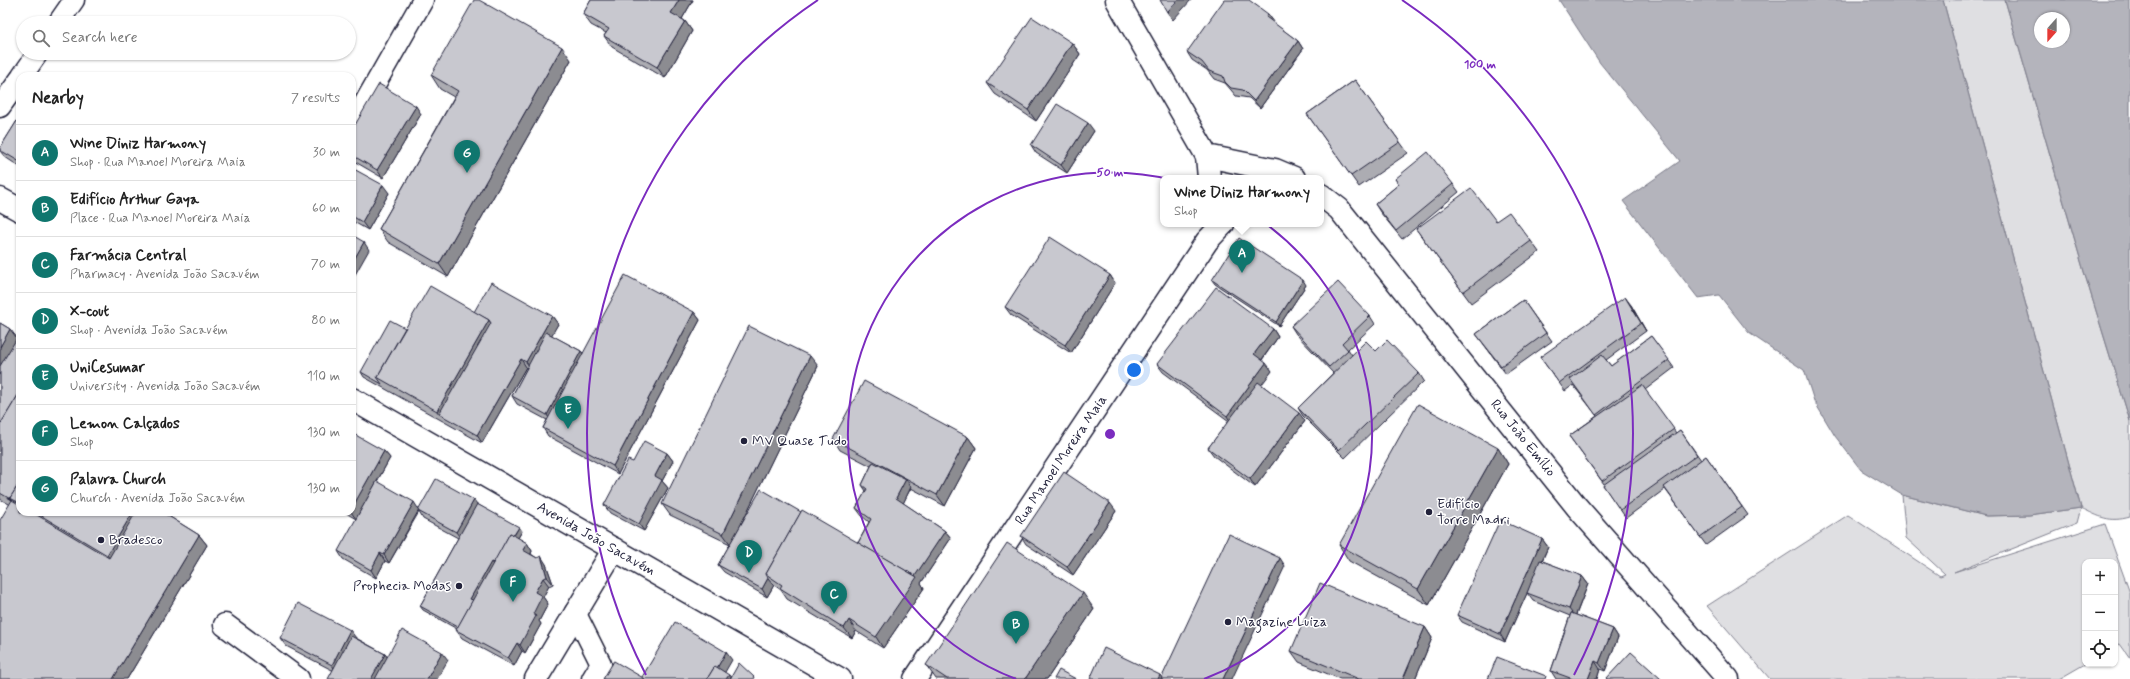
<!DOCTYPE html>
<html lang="en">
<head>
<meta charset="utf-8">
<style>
	:root { --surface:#fff; --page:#f2f2f2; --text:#222; --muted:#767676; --line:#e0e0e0; --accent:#0f766e }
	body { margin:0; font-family:Mynerve,sans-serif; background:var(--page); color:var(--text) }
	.controls { position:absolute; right:12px; bottom:12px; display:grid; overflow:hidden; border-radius:8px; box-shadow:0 1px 3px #0004 }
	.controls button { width:36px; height:36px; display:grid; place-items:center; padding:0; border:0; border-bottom:1px solid var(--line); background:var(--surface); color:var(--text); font:20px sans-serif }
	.compass { position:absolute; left:2034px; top:12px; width:36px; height:36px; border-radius:50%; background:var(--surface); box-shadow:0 1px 3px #0004; rotate:201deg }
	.you { position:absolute; left:1134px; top:370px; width:14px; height:14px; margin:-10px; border:3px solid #fff; border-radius:50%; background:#1a73e8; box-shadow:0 0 0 6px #1a73e833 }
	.badge { display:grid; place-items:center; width:26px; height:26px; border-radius:50%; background:var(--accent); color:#fff; font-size:13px; font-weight:700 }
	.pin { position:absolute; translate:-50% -33px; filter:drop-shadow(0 1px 2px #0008) }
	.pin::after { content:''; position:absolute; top:21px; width:14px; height:12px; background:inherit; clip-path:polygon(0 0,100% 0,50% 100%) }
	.popup { position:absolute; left:1160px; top:175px; width:164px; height:52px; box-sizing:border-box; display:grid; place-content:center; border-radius:8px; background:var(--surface); filter:drop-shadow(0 1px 3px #0005); font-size:13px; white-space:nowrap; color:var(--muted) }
	.popup b { font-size:15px; color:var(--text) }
	.popup::after { content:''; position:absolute; left:50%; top:100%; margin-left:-8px; border:8px solid transparent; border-top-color:var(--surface) }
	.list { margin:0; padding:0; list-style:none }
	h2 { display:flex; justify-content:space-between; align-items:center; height:52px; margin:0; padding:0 16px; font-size:17px }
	h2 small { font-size:13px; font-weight:400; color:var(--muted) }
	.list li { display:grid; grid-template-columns:26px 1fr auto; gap:12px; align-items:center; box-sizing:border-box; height:56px; padding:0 16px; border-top:1px solid var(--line) }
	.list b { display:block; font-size:15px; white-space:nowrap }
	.list p { margin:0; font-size:13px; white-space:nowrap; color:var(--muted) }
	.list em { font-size:13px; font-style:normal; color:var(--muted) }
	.icon { flex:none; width:22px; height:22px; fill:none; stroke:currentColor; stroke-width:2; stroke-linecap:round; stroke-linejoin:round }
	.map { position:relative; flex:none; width:2130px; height:679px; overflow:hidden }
	.search { position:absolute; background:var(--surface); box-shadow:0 1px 3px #0004; left:16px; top:16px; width:340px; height:44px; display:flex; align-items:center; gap:10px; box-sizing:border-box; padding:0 14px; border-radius:22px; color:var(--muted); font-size:15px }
	.panel { position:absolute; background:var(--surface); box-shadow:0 1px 3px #0004; left:16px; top:72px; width:340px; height:444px; border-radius:12px }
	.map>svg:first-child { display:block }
	.green { fill:#dfdfe2; stroke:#80808e }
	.water { fill:#b4b4bc; stroke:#7a7a88; fill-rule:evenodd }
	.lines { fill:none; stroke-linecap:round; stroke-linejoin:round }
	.service-casing { stroke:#22223b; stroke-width:23 }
	.minor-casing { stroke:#22223b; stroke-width:25 }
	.tertiary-casing { stroke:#22223b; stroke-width:25 }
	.secondary-casing { stroke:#22223b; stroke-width:25 }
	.service { stroke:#fff; stroke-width:20 }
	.minor { stroke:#fff; stroke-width:22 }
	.tertiary { stroke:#fff; stroke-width:22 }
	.secondary { stroke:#fff; stroke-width:22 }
	.wall { fill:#acacb2; stroke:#22223b }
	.shaded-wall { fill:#8c8c91; stroke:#22223b }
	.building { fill:#c8c8cf; stroke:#22223b }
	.ring { fill:none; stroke:#7b2cbf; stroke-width:2 }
	.poi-dot { fill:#22223b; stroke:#fff; stroke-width:1.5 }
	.labels { text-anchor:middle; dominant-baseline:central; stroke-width:3; stroke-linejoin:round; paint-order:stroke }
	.street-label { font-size:14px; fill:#22223b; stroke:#fff }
	.poi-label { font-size:14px; fill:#22223b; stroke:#fff; text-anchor:start }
	.centre { fill:#7b2cbf; stroke:#fff; stroke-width:2 }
	.ring-label { font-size:12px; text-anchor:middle; font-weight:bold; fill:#7b2cbf; stroke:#fff; stroke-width:3; stroke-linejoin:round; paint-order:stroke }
</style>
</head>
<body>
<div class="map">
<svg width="2130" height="679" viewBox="0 0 2130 679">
	<rect width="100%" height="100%" fill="#fff"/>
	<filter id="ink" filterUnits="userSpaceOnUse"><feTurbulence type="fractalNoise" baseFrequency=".025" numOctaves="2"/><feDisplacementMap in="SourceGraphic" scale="8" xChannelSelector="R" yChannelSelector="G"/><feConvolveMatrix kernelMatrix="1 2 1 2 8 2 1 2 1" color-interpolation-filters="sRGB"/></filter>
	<g filter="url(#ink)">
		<path class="green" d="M1943,0H2005L2085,275L2130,421V517C2109,523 2100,517 2081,508L2077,523L1954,572L2105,524L2130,593V658L2120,644L2115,646V562H2085V664L2059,679H1770L1707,606L1848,515L1940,576L1945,574L1906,538L1902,495L1986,516L2029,515L2081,508Z"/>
		<g class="water">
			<path d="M1559,0H1943L2081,508L2029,515L1986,516L1902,495L1861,470L1835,436L1814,401L1804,370L1749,333L1719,295L1698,298L1623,201L1680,161L1600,63Z"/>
			<path d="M2005,0H2130V421L2085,275ZM2040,18H2064V42H2040Z"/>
		</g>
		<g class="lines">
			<defs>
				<g id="service">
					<path d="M58,23L74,0"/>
					<path d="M22,76L38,53"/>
					<path d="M0,107L20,79"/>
					<path d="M352,125L423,0"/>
					<path d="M575,612L601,664L592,679"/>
				</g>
				<path id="minor" d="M225,625L298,679"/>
				<g id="tertiary">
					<path d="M1207,156L1209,178"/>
					<path d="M536,679L614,549"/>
					<path d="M915,679L1207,241L1223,224"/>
				</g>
				<g id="secondary">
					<path d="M1117,0L1207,156L1275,170L1294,178"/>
					<path d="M1321,195L1339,209L1577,507L1728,679"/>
					<path d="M0,199L20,210"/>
					<path d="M352,399L840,679"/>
				</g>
			</defs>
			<use href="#service" class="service-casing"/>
			<use href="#minor" class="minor-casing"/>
			<use href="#tertiary" class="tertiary-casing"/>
			<use href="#secondary" class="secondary-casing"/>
			<use href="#service" class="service"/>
			<use href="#minor" class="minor"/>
			<use href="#tertiary" class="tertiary"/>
			<use href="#secondary" class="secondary"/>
		</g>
		<g class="wall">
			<path d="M591,0H693L682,19L685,21L692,31L665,78L612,47L604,36L606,33L591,25L583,14Z"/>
			<path d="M1268,14L1274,22L1273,23L1298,41L1303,49L1260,108L1249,98L1236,96L1231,90L1225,83L1214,79L1207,70L1192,60L1187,52Z"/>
			<path d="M1072,43L1080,54L1036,121L995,94L987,83Z"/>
			<path d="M571,60L448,277L388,242L379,229L454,97L440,89L431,75Z"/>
			<path d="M1355,80L1408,153L1359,187L1307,114Z"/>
			<path d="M421,114L383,178L352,160V130Z"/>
			<path d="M20,116V167L5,157L0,151V148Z"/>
			<path d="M1094,131L1067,173L1036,153L1031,145Z"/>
			<path d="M352,168L389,193L368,230L352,221Z"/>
			<path d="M1395,179L1453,184L1459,192L1402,239L1380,212L1375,204L1399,184Z"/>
			<path d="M1496,221L1531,241L1539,252L1471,303L1416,229Z"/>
			<path d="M1110,275L1115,283L1071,353L1011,315L1005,307Z"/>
			<path d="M1212,280L1306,285L1279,326L1215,284Z"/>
			<path d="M1523,300L1552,341L1506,374L1476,334Z"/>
			<path d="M1631,305L1646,331L1606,360L1611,366L1651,336L1674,368L1645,390L1676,433L1680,430L1701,460L1706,456L1748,515L1706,545L1665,489L1626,518L1603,485L1604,484L1569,436L1597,416L1573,385L1565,391L1540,357Z"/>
			<path d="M474,312L552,316L558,324L551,335L581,351L583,353L694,312L700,320L618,474L548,436L543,428L547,420L517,404L512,396L527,368L526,367L482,443L364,377L361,372L405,328Z"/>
			<path d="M1370,316L1375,324L1348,349L1352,355L1376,351L1419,373L1424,381L1345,458L1303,416L1298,408L1333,373L1296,334L1291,326Z"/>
			<path d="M0,323L10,329L17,338L20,340V512H162L199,535L207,545L127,679L9,504L0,499Z"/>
			<path d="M1273,329L1278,337L1262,360L1272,371L1261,384L1305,421L1255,487L1214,456L1208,448L1229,421L1163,372L1157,364Z"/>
			<path d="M818,366L739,528L858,543L869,522L862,516L856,508L866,491L862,485L871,466L840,450L833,439L968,437L976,448L945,506L911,488L903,503L945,531L951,538L921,583L924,588L883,648L856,631L852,638L787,599L781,590L774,585L767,597L724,572L718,565L730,544L670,515L662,504Z"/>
			<path d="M1498,448L1508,464L1429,605L1349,561L1339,545Z"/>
			<path d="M384,451L390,458L356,519L344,512H352Z"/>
			<path d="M667,453L673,461L662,481L668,488L644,531L610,513L604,505L633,462Z"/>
			<path d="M477,504L522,531L518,538L527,543L532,551L531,554L546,564L553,584L549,586L543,597L548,604L539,621L541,624L525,653L522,651L514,666L462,638L456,630L457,629L423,610L420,606L458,538L423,519L419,512L389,563L385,561L376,578L343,559L338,551L419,509Z"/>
			<path d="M1116,511L1073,575L1026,544L1021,536Z"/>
			<path d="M1542,539L1548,547L1542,561L1582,576L1588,584L1576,615L1613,629L1618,637L1605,671L1600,669L1597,679H1556L1551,671L1570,616L1533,601L1527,593L1505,642L1462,622L1457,615Z"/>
			<path d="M1094,609L1047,679H936L926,665Z"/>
			<path d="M1425,627L1432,638L1415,679H1340L1299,662L1291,651Z"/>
			<path d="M280,638H356L385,654L387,657L448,660L332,670L286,646Z"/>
		</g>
		<g class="shaded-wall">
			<path d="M679,0H693L679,24L671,13Z"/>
			<path d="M1178,0H1191L1173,20L1167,12Z"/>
			<path d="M1268,14L1274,22L1271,25L1266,17Z"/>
			<path d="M685,21L692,31L665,78L657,67Z"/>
			<path d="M1298,41L1303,49L1260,108L1254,101Z"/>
			<path d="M1072,43L1080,54L1036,121L1028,110Z"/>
			<path d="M562,47L571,60L448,277L439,264Z"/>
			<path d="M416,106L421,114L383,178L377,170Z"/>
			<path d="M1088,123L1094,131L1067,173L1061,165Z"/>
			<path d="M383,185L389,193L368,230L362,222Z"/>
			<path d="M364,242L369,250L352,280V263Z"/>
			<path d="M1110,275L1115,283L1071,353L1065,345Z"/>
			<path d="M1303,280L1306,285L1279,326L1276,322Z"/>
			<path d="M1625,297L1631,305L1646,331L1641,323Z"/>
			<path d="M694,312L700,320L618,474L613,466Z"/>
			<path d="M552,316L558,324L532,370L526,362Z"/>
			<path d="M489,320L497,331L439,414L437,411Z"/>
			<path d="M10,329L20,342L0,375V347Z"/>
			<path d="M1273,329L1278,337L1260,362L1254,354Z"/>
			<path d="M581,351L587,359L552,423L547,415Z"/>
			<path d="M810,356L818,366L731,545L723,534Z"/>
			<path d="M521,359L526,367L482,443L477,435Z"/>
			<path d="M1266,363L1272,371L1232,424L1227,416Z"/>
			<path d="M1299,413L1305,421L1255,487L1250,479Z"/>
			<path d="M968,437L976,448L945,506L937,495Z"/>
			<path d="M1498,448L1508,464L1429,605L1418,589Z"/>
			<path d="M384,451L390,458L356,519L351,512H352V508Z"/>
			<path d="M667,453L673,461L662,481L668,488L644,531L639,524L655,476Z"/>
			<path d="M906,479L911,487L902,506L896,498Z"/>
			<path d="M474,500L480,508L462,540L456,532Z"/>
			<path d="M414,502L419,510L389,563L384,555Z"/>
			<path d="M1110,503L1116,511L1073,575L1067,567Z"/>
			<path d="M133,512H150L116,568L107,555Z"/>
			<path d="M519,527L522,531L500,569L497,565Z"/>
			<path d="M945,531L951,538L921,583L924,588L883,648L876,637L914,577Z"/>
			<path d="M199,535L207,545L127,679H113Z"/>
			<path d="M1542,539L1548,547L1505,642L1500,634Z"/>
			<path d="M527,543L532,551L529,558L523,550Z"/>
			<path d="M380,553L385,561L376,578L371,570Z"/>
			<path d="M541,556L546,564L553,584L547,577Z"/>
			<path d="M1280,558L1285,566L1232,679H1223Z"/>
			<path d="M491,562L494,566L473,603L470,599Z"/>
			<path d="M1582,576L1588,584L1575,617L1569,609Z"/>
			<path d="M543,578L549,586L543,597L548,604L539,621L541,624L525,653L520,645L533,614L535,592Z"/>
			<path d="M768,578L774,585L767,597L762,589Z"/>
			<path d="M1083,593L1094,609L1047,679H1025Z"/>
			<path d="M849,620L856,631L852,638L844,628Z"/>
			<path d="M1425,627L1432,638L1415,679H1403Z"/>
			<path d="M1613,629L1618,637L1605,671L1599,663Z"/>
			<path d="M350,630L356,638L337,673L332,665Z"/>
			<path d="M517,643L522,651L514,666L508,658Z"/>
			<path d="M442,652L448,660L437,679H427Z"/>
			<path d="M726,652L732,660L721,679H711Z"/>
			<path d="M385,654L391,662L381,679H371Z"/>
			<path d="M1595,661L1600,669L1597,679H1588Z"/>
			<path d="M729,675L732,679H726Z"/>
			<path d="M1160,675L1163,679H1158Z"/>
		</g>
		<g class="building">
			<path d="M474,0H479L562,47L439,264L379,229L458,91L431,75Z"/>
			<path d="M591,0H679L671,13L685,21L657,67L604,36L609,29L583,14Z"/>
			<path d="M1160,0H1178L1167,12Z"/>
			<path d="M1224,0H1249L1268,14L1266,17L1298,41L1254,101L1243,90L1231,88L1225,82L1223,76L1209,71L1202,62L1187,52Z"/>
			<path d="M1032,17L1072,43L1028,110L987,83Z"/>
			<path d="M1355,80L1400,142L1351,176L1307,114Z"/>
			<path d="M379,84L416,106L377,170L352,155V130Z"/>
			<path d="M1057,104L1088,123L1061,165L1031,145Z"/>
			<path d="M20,116V162L0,150V148Z"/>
			<path d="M1428,152L1453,184L1396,231L1375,204L1399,184L1395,179Z"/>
			<path d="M352,168L383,185L362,222L352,216Z"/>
			<path d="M1471,188L1496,221L1509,212L1531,241L1463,292L1416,229Z"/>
			<path d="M352,235L364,242L352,263Z"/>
			<path d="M1050,237L1110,275L1065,345L1005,307Z"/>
			<path d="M1239,238L1303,280L1276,322L1212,280Z"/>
			<path d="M625,275L694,312L613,466L543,428Z"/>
			<path d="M491,282L552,316L526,362L521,359L477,435L439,414L491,323L489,320L474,312Z"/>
			<path d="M1338,282L1370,316L1342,343L1348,350L1329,367L1291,326Z"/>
			<path d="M430,286L489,320L437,411L377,377Z"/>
			<path d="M1216,287L1273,329L1254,354L1266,363L1227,416L1157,364Z"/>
			<path d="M1625,297L1641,323L1559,383L1540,357Z"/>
			<path d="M1523,300L1546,333L1501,366L1476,334Z"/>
			<path d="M390,320L405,328L377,377L382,384L361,372Z"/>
			<path d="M0,323L10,329L0,347Z"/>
			<path d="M749,326L810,356L723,534L662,504Z"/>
			<path d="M546,332L581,351L547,415L512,396Z"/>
			<path d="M1651,336L1669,360L1596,415L1570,379L1602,355L1611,366Z"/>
			<path d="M17,338L20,340V392L0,425V366Z"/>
			<path d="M1387,340L1419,373L1339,450L1298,408L1366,341L1376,351Z"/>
			<path d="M864,381L968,437L937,495L833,439Z"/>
			<path d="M1258,382L1299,413L1250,479L1208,448Z"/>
			<path d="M1642,385L1674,429L1602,481L1569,436Z"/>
			<path d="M20,392V482L10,498L12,500L0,493V425Z"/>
			<path d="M1418,404L1498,448L1418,589L1339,545Z"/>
			<path d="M1680,430L1697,455L1620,510L1603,485Z"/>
			<path d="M352,433L384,451L352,508Z"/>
			<path d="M644,441L667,453L655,476L662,480L639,524L604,505L628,460L633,462Z"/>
			<path d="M1706,456L1742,507L1700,537L1664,487Z"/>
			<path d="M873,462L906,479L896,498L945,531L915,576L858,543L871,519L856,508L867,489L862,485Z"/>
			<path d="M1064,472L1110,503L1067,567L1021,536Z"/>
			<path d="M436,479L474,500L456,532L418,511Z"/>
			<path d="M377,481L414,502L384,555L380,553L371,570L338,551Z"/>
			<path d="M20,482V503L10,498Z"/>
			<path d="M761,489L801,512L766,574L768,578L762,589L718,565Z"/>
			<path d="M12,500L20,505V512H32L109,558L136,512H162L199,535L113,679H0V520Z"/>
			<path d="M477,504L519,527L514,535L510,533L494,563L491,562L470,599L473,600L458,627L420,606Z"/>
			<path d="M802,510L917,577L876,637L849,620L844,628L780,588L782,585L766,574Z"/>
			<path d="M35,512H133L107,555Z"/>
			<path d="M1500,520L1542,539L1500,634L1457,615Z"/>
			<path d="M510,533L527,543L523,550L537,558L541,556L547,577L543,578L535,592L542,596L533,614L536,616L520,645L517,643L508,658L456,630Z"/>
			<path d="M1229,534L1280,558L1223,679H1161Z"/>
			<path d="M1007,543L1083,593L1025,679H947L926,665Z"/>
			<path d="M1540,560L1582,576L1569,609L1527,593Z"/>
			<path d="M1320,583L1425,627L1403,679H1359L1291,651Z"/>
			<path d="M298,603L350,630L332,665L280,638Z"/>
			<path d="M1571,613L1613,629L1599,663L1595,661L1588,679H1573L1551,671Z"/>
			<path d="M675,622L726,652L717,668L715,666L707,679H645L642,677Z"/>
			<path d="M402,630L442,652L427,679H375Z"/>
			<path d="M351,636L385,654L371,679H328Z"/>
			<path d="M1104,648L1160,675L1158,679H1090Z"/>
			<path d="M1631,652L1661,679H1606Z"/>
			<path d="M1497,657L1546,676L1545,679H1488Z"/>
			<path d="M614,661L645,679H603Z"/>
			<path d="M739,663L754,677L753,679H730Z"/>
			<path d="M715,666L729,675L726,679H707Z"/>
			<path d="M1059,670L1076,679H1054Z"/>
		</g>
	</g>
	<g class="ring">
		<path d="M1016 679A262 262 0 1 1 1204 679"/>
		<path d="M646 675A523 523 0 0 1 818 0M1402 0A523 523 0 0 1 1574 675"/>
	</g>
	<g class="poi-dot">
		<circle cx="744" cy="441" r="4"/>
		<circle cx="1429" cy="512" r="4"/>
		<circle cx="101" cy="540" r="4"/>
		<circle cx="459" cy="586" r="4"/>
		<circle cx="1228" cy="622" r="4"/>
	</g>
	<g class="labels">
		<g class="street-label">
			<text transform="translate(1523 438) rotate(51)">Rua João Emílio</text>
			<text transform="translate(1061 460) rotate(-56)">Rua Manoel Moreira Maia</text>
			<text transform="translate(596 539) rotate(30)">Avenida João Sacavém</text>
		</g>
		<g class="poi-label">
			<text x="752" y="441">MV Quase Tudo</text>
			<text x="1437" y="504">Edifício<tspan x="1437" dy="16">Torre Madri</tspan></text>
			<text x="109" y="540">Bradesco</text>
			<text x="451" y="586" text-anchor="end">Prophecia Modas</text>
			<text x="1236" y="622">Magazine Luiza</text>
		</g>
	</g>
	<circle cx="1110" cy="434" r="6" class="centre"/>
	<g class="ring-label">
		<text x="1480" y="68">100 m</text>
		<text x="1110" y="176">50 m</text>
	</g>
</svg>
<div class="controls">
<button>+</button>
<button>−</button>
<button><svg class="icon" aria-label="locate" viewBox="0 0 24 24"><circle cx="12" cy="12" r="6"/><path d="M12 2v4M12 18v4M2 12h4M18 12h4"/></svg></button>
</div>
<svg class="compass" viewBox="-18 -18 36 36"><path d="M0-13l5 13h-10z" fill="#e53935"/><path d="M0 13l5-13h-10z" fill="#767676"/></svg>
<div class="you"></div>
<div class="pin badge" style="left:1242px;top:273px">A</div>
<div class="popup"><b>Wine Diniz Harmony</b>Shop</div>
<div class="pin badge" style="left:1016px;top:644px">B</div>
<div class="pin badge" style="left:834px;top:614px">C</div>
<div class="pin badge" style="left:749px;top:573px">D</div>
<div class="pin badge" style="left:568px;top:429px">E</div>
<div class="pin badge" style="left:513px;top:602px">F</div>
<div class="pin badge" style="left:467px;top:173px">G</div>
<div class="search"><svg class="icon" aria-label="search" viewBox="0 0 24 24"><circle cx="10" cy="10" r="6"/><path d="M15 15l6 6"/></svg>Search here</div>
<section class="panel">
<h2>Nearby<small>7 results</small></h2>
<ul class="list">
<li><span class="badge">A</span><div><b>Wine Diniz Harmony</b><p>Shop · Rua Manoel Moreira Maia</p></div><em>30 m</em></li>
<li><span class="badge">B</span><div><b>Edifício Arthur Gaya</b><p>Place · Rua Manoel Moreira Maia</p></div><em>60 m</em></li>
<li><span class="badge">C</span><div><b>Farmácia Central</b><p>Pharmacy · Avenida João Sacavém</p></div><em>70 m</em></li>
<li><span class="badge">D</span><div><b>X-cout</b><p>Shop · Avenida João Sacavém</p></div><em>80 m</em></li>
<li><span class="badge">E</span><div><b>UniCesumar</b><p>University · Avenida João Sacavém</p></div><em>110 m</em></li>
<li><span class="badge">F</span><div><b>Lemon Calçados</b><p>Shop</p></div><em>130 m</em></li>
<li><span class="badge">G</span><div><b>Palavra Church</b><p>Church · Avenida João Sacavém</p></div><em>130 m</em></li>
</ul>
</section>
</div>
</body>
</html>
